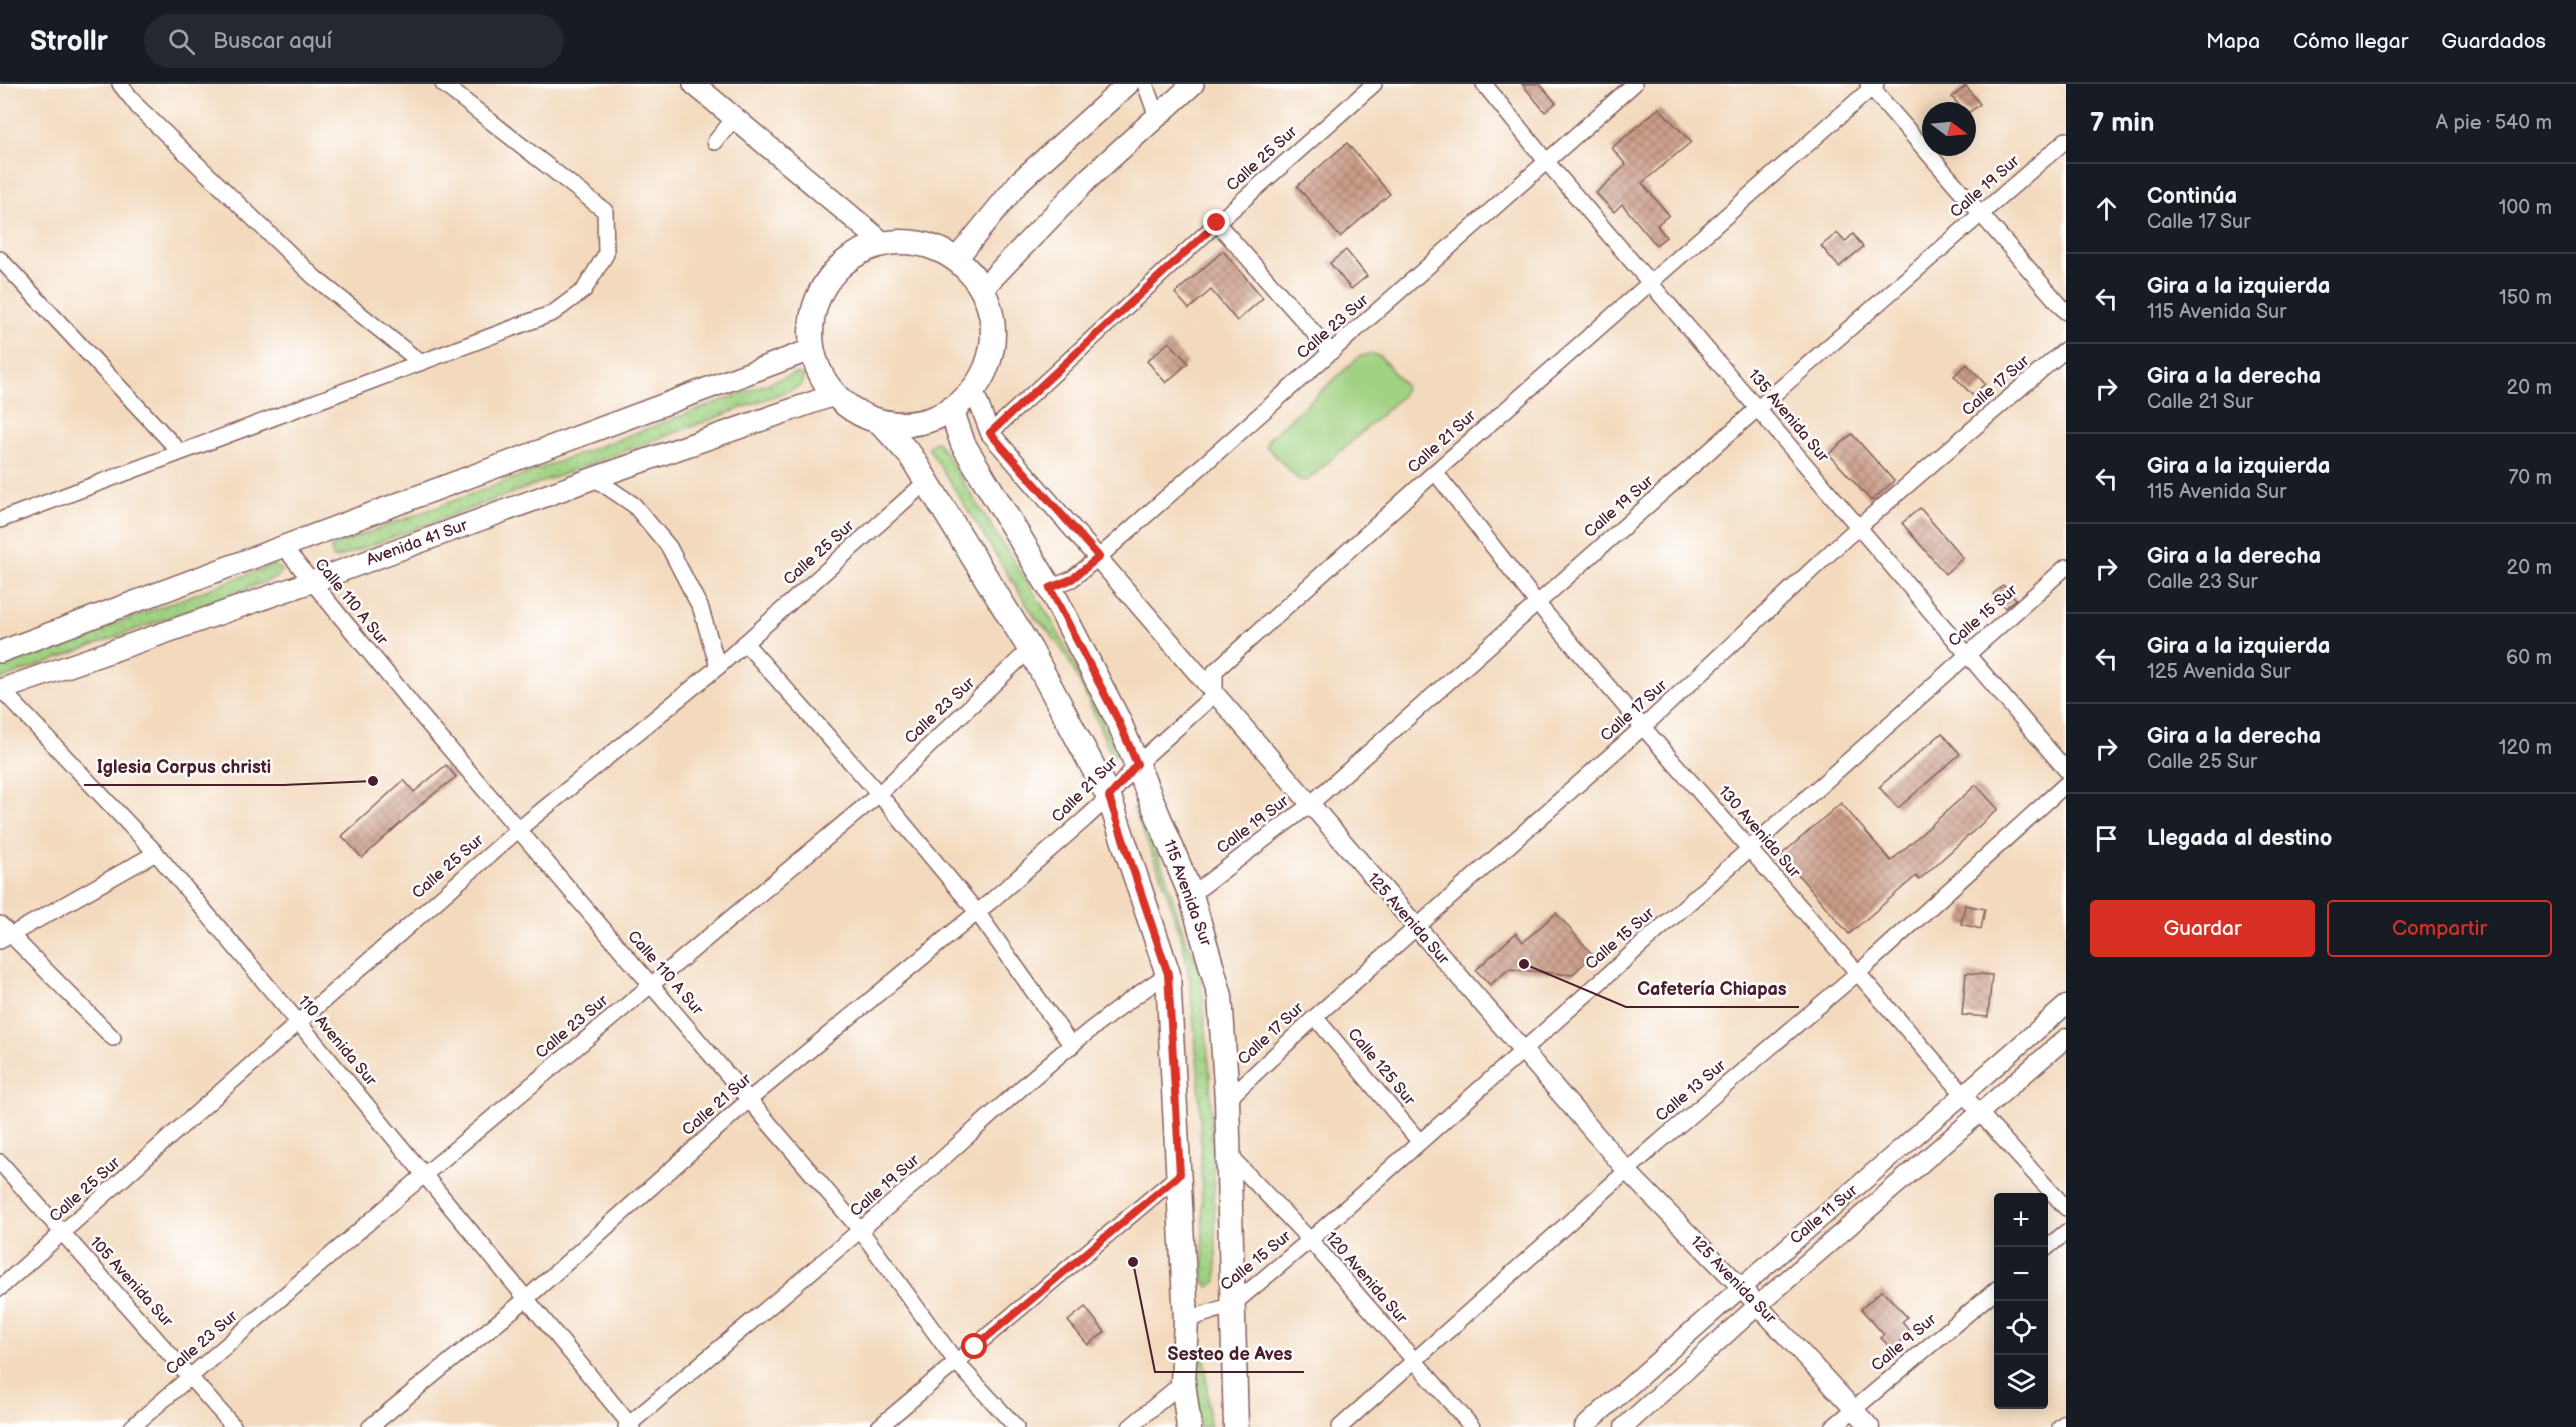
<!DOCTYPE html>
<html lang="es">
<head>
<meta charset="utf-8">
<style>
	:root { --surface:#171b24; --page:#242831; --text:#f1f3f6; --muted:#9ea1a6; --line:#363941; --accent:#d93025 }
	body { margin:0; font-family:"Balsamiq Sans",sans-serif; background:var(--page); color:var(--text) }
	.controls { position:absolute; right:18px; bottom:18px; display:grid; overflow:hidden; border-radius:6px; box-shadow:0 3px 15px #0003 }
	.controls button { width:54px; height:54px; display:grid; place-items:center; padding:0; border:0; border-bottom:2px solid var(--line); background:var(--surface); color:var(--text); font:30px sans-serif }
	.compass { position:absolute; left:1922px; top:18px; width:54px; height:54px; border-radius:50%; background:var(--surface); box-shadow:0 3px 15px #0003; rotate:106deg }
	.stop { position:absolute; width:18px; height:18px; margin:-14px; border:4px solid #d93025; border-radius:50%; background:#fff }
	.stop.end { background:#d93025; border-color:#fff; box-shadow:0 2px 6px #0008 }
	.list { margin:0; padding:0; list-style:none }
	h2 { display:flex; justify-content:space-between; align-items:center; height:78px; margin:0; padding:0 24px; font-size:26px }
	h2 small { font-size:20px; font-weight:400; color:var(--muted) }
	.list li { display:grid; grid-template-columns:39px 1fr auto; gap:18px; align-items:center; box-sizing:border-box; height:90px; padding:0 24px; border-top:2px solid var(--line) }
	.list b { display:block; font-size:22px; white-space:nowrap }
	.list p { margin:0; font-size:20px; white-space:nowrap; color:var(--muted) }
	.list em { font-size:20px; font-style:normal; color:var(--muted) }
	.actions { display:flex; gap:12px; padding:18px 24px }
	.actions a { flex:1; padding:14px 0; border:2px solid var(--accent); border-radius:6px; text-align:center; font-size:21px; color:var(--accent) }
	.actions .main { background:var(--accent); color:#fff }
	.icon { flex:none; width:33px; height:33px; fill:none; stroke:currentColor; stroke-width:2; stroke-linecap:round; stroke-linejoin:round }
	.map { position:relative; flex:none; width:2066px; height:1343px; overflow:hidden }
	header { display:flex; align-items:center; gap:36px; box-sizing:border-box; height:84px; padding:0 30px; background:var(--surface); border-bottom:2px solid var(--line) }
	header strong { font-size:28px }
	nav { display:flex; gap:33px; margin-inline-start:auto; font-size:21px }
	.search { width:420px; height:54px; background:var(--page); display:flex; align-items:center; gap:15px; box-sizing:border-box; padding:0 21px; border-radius:33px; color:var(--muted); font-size:22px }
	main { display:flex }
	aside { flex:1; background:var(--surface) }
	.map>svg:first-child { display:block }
	.green { fill:url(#green-dots); stroke:#767856; stroke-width:1.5 }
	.pitch { fill:#a1d282; stroke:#767856; stroke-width:1.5 }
	.building { fill:url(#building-cross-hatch) }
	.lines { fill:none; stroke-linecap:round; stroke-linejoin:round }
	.minor-casing { stroke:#85605e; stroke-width:18 }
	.tertiary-casing { stroke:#85605e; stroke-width:21 }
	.secondary-casing { stroke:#85605e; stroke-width:24 }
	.primary-casing { stroke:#85605e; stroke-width:27 }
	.minor { stroke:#fff; stroke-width:15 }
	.tertiary { stroke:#fff; stroke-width:18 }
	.secondary { stroke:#fff; stroke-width:21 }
	.primary { stroke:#fff; stroke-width:24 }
	.route { stroke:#d93025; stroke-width:8 }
	.labels { text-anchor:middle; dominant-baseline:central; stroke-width:5; stroke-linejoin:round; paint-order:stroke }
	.street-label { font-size:16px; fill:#4a1f2b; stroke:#fff }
	.leader { fill:none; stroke:#4a1f2b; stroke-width:2 }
	.callout-dot { fill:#4a1f2b; stroke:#fff; stroke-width:2 }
	.callout-label { font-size:18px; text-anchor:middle; font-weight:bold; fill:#4a1f2b; stroke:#fff; stroke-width:5; stroke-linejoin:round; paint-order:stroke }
</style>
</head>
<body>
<header>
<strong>Strollr</strong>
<div class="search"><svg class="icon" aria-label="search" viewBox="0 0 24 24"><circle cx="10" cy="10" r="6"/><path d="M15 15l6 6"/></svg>Buscar aquí</div>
<nav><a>Mapa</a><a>Cómo llegar</a><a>Guardados</a></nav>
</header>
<main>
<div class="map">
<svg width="2066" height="1343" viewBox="0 0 2066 1343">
	<defs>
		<pattern id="green-dots" width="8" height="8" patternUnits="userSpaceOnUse" patternTransform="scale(1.5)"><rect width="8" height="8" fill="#a1d282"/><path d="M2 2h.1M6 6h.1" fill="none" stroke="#8cb470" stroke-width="1.8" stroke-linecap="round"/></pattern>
		<pattern id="building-cross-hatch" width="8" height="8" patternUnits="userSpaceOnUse" patternTransform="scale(1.5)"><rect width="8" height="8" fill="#cb9d87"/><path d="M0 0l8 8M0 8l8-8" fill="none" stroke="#a77f6f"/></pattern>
	</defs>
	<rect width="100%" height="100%" fill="#fff"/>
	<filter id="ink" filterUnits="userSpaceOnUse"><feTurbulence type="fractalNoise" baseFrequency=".0167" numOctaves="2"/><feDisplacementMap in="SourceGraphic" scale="12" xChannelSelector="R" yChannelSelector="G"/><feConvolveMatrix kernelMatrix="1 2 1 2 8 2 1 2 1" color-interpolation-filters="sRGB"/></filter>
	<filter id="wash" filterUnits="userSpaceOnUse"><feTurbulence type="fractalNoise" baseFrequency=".008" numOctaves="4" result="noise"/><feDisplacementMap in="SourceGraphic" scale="24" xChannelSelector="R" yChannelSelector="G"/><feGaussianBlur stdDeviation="1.35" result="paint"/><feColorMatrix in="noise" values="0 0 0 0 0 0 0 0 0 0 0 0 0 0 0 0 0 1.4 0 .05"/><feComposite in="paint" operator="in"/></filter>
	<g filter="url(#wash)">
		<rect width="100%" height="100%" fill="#f3dabe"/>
		<g class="green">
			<path d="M796,289L804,292L801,302L334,475L330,463Z"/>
			<path d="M937,357L1050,534L1085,599L1116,666L1115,671L1111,670C1093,629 1070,563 1036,535L928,363Z"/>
			<path d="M273,481L281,485L278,493L0,596V583Z"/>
			<path d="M1133,724L1140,726L1166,792L1185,855L1200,883L1210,992L1217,1197L1209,1203L1204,1197L1199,996L1190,897L1182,857L1164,799Z"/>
			<path d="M1199,1261L1204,1263L1210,1343H1199L1193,1265Z"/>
		</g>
		<path class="pitch" d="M1370,270L1380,272L1405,302L1402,312L1307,397L1299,396L1266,362L1268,355L1359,273Z"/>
		<g id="blocks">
			<g class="building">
				<path d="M1522,0H1540L1556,19L1545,28Z"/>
				<path d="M1966,2L1980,20L1967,30V27H1964L1952,13Z"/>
				<path d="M1659,24L1691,58L1642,99L1669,131L1657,141L1666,153L1656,161L1622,120L1614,128L1596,109L1626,81L1612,64Z"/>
				<path d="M1347,59L1390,110L1340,153L1297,102Z"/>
				<path d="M1837,149L1845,158L1853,150L1863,163L1839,183L1821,162Z"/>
				<path d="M1346,166L1367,192L1351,205L1330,179Z"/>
				<path d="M1223,167L1263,214L1237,237L1211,206L1189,225L1175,209Z"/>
				<path d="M1169,258L1188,279L1166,299L1147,277Z"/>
				<path d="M1967,280L1985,300L1972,311L1954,292Z"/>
				<path d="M1852,350L1894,397L1871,417L1829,370Z"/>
				<path d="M1920,424L1963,474L1945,490L1902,439Z"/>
				<path d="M2003,501L2016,515L2005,524L1993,510Z"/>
				<path d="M1942,649L1960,670L1898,724L1879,703Z"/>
				<path d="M446,681L456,693L426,716L362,774L342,752L404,696L414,708Z"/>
				<path d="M1976,701L1998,725L1919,796L1916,792L1849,850L1781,771L1841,719L1891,777Z"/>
				<path d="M1965,821L1985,825L1981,845L1961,840Z"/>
				<path d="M1556,829L1593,871L1572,891L1509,885L1490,901L1476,886L1516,849L1523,858Z"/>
				<path d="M1966,889L1992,891L1988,933L1962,931Z"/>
				<path d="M1882,1206L1907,1233L1902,1238L1910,1248L1892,1265L1881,1254L1884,1251L1861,1225Z"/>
				<path d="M1085,1223L1105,1248L1088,1261L1068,1237Z"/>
			</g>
		</g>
	</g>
	<g filter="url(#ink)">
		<use href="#blocks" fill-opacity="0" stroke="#85605e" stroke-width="1.5"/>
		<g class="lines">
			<defs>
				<g id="minor">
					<path d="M120,0L138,23L314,193L420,278"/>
					<path d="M1145,0L1157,33"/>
					<path d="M1484,0L1546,77L2066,686"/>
					<path d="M1868,0L2066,228"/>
					<path d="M715,58L735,33"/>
					<path d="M1217,139L1331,268"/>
					<path d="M0,175L180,368"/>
					<path d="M990,349L1217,139L1374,0"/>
					<path d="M1435,388L1537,519L1642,642L1994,1045L2066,1124"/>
					<path d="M594,394L634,421L669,463L701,525L718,583"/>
					<path d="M0,436L553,229L584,206L606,170L605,127L443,0"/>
					<path d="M282,461L419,629L861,1147L957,1279L1016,1343"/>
					<path d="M1050,504L1072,495L1099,473L1634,0"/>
					<path d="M745,559L879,710L977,828L1072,962"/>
					<path d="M2,606L156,769L309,951L632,1343"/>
					<path d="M1191,811L1307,723L1758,324L2066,56"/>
					<path d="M0,840L113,954"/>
					<path d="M0,857L156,769"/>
					<path d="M1315,933L1419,1057"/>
					<path d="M1227,1016L1315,933L1653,634L1847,453L2066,265"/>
					<path d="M1229,1071L1310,1156L1472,1343"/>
					<path d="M0,1078L234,1343"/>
					<path d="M2044,1166L2066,1148"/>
					<path d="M0,1204L299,938L519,745L718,583L927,397"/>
					<path d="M1186,1236L1232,1221L1310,1156L2066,483"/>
					<path d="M132,1343L405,1107L879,710L1030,565"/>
					<path d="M370,1343L526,1215L750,1015L991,817L1085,735L1109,713L1137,680L1215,610V587L1435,388L1876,0"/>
					<path d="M626,1343C722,1261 820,1182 915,1099C996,1028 1077,948 1168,890"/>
					<path d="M879,1343L1180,1090"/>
					<path d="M1130,1343L1183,1298"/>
					<path d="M1340,1343L1658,1059L1868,880L2066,700"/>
					<path d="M1833,1343L1998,1204"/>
					<path d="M2060,1343L2066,1338"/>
				</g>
				<g id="tertiary">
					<path d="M974,307L990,349L1628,1088L1740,1202L1870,1343"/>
					<path d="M1584,1343C1742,1200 1905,1062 2066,921"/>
					<path d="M1624,1343L1757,1222L2066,954"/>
				</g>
				<g id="secondary">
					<path d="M694,0L883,159"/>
					<path d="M957,174L1020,97L1128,0"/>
					<path d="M982,205L1088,95L1193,0"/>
					<path d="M0,568L813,265"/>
					<path d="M0,606L311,498L594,394L834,311"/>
				</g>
				<g id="primary">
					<circle cx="902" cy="249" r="91"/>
					<path d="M951,325L963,360L1050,504L1119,638L1191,811L1220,912L1227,1016L1236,1343"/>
					<path d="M882,340L911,372L1030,565L1109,713L1168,890L1186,1236L1183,1298L1189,1343"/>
				</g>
			</defs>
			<use href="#minor" class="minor-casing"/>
			<use href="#tertiary" class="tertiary-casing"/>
			<use href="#secondary" class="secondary-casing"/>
			<use href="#primary" class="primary-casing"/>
			<use href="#minor" class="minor"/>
			<use href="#tertiary" class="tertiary"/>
			<use href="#secondary" class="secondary"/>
			<use href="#primary" class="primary"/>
		</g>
	</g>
	<g class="lines" filter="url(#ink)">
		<path class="route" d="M975,1263L1180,1090L1168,890L1109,713L1137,680L1119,638L1050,504L1072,495L1099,473L990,349L1217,139"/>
	</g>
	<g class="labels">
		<g class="street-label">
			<text transform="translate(1262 75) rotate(-42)">Calle 25 Sur</text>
			<text transform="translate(1985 103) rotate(-41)">Calle 19 Sur</text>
			<text transform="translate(1333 243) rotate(-41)">Calle 23 Sur</text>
			<text transform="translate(1996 302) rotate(-41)">Calle 17 Sur</text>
			<text transform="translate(1788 332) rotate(50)">135 Avenida Sur</text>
			<text transform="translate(1442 358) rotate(-42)">Calle 21 Sur</text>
			<text transform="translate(1619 423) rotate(-41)">Calle 19 Sur</text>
			<text transform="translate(417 459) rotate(-20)">Avenida 41 Sur</text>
			<text transform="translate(819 469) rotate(-42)">Calle 25 Sur</text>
			<text transform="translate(351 518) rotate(51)">Calle 110 A Sur</text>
			<text transform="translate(1983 532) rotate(-41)">Calle 15 Sur</text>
			<text transform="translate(940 627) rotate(-43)">Calle 23 Sur</text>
			<text transform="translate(1634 627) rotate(-42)">Calle 17 Sur</text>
			<text transform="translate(1085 706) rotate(-45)">Calle 21 Sur</text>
			<text transform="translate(1253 741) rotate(-37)">Calle 19 Sur</text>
			<text transform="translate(1759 748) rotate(49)">130 Avenida Sur</text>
			<text transform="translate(448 783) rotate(-41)">Calle 25 Sur</text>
			<text transform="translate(1187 809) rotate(70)">115 Avenida Sur</text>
			<text transform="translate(1408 835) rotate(49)">125 Avenida Sur</text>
			<text transform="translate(1620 855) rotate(-41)">Calle 15 Sur</text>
			<text transform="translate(665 889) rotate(49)">Calle 110 A Sur</text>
			<text transform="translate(572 943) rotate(-40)">Calle 23 Sur</text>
			<text transform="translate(1271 950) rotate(-43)">Calle 17 Sur</text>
			<text transform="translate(337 957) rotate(50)">110 Avenida Sur</text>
			<text transform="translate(1381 983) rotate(50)">Calle 125 Sur</text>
			<text transform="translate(1691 1007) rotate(-40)">Calle 13 Sur</text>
			<text transform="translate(717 1021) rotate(-41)">Calle 21 Sur</text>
			<text transform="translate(885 1102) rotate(-41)">Calle 19 Sur</text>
			<text transform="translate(85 1106) rotate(-42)">Calle 25 Sur</text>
			<text transform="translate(1824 1131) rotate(-40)">Calle 11 Sur</text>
			<text transform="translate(1256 1177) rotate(-39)">Calle 15 Sur</text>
			<text transform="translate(1366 1194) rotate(49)">120 Avenida Sur</text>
			<text transform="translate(1733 1196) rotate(46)">125 Avenida Sur</text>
			<text transform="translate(131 1198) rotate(48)">105 Avenida Sur</text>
			<text transform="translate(202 1259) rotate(-41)">Calle 23 Sur</text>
			<text transform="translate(1904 1259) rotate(-40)">Calle 9 Sur</text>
		</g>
	</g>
	<path class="leader" d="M373 697L283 701H84M1524 880L1626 923H1799M1133 1178L1155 1288H1304"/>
	<g class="callout-dot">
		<circle cx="373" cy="697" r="6"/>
		<circle cx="1524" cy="880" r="6"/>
		<circle cx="1133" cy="1178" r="6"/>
	</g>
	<g class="callout-label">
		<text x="184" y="689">Iglesia Corpus christi</text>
		<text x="1712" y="911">Cafetería Chiapas</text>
		<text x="1230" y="1276">Sesteo de Aves</text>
	</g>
</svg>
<div class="controls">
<button>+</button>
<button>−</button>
<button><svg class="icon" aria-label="locate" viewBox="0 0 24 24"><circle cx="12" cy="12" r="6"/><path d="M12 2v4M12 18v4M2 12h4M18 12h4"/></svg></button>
<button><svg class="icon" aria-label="layers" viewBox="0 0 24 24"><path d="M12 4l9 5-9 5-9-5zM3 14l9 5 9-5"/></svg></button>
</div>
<svg class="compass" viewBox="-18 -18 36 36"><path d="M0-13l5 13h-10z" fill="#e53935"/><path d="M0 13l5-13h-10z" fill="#9ea1a6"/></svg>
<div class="stop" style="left:975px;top:1263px"></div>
<div class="stop end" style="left:1217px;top:139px"></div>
</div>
<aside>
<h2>7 min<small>A pie · 540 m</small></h2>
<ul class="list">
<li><svg class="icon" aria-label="ahead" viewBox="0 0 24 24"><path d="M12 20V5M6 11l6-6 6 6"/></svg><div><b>Continúa</b><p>Calle 17 Sur</p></div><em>100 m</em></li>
<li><svg class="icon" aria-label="left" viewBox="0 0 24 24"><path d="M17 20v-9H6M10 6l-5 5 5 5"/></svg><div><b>Gira a la izquierda</b><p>115 Avenida Sur</p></div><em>150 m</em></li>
<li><svg class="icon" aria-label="right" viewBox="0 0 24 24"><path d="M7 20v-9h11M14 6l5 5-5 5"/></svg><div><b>Gira a la derecha</b><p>Calle 21 Sur</p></div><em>20 m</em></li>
<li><svg class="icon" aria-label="left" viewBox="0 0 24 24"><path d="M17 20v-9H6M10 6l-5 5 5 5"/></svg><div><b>Gira a la izquierda</b><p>115 Avenida Sur</p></div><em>70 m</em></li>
<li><svg class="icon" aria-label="right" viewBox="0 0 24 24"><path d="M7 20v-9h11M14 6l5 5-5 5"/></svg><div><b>Gira a la derecha</b><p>Calle 23 Sur</p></div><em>20 m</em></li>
<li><svg class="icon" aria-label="left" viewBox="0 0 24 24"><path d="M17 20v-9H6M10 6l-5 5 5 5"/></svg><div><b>Gira a la izquierda</b><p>125 Avenida Sur</p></div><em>60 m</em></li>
<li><svg class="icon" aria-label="right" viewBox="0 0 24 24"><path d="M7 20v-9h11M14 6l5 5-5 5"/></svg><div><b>Gira a la derecha</b><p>Calle 25 Sur</p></div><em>120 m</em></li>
<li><svg class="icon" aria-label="arrive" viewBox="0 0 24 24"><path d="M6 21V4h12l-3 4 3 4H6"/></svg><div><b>Llegada al destino</b></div></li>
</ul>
<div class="actions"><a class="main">Guardar</a><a>Compartir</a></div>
</aside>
</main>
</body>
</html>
